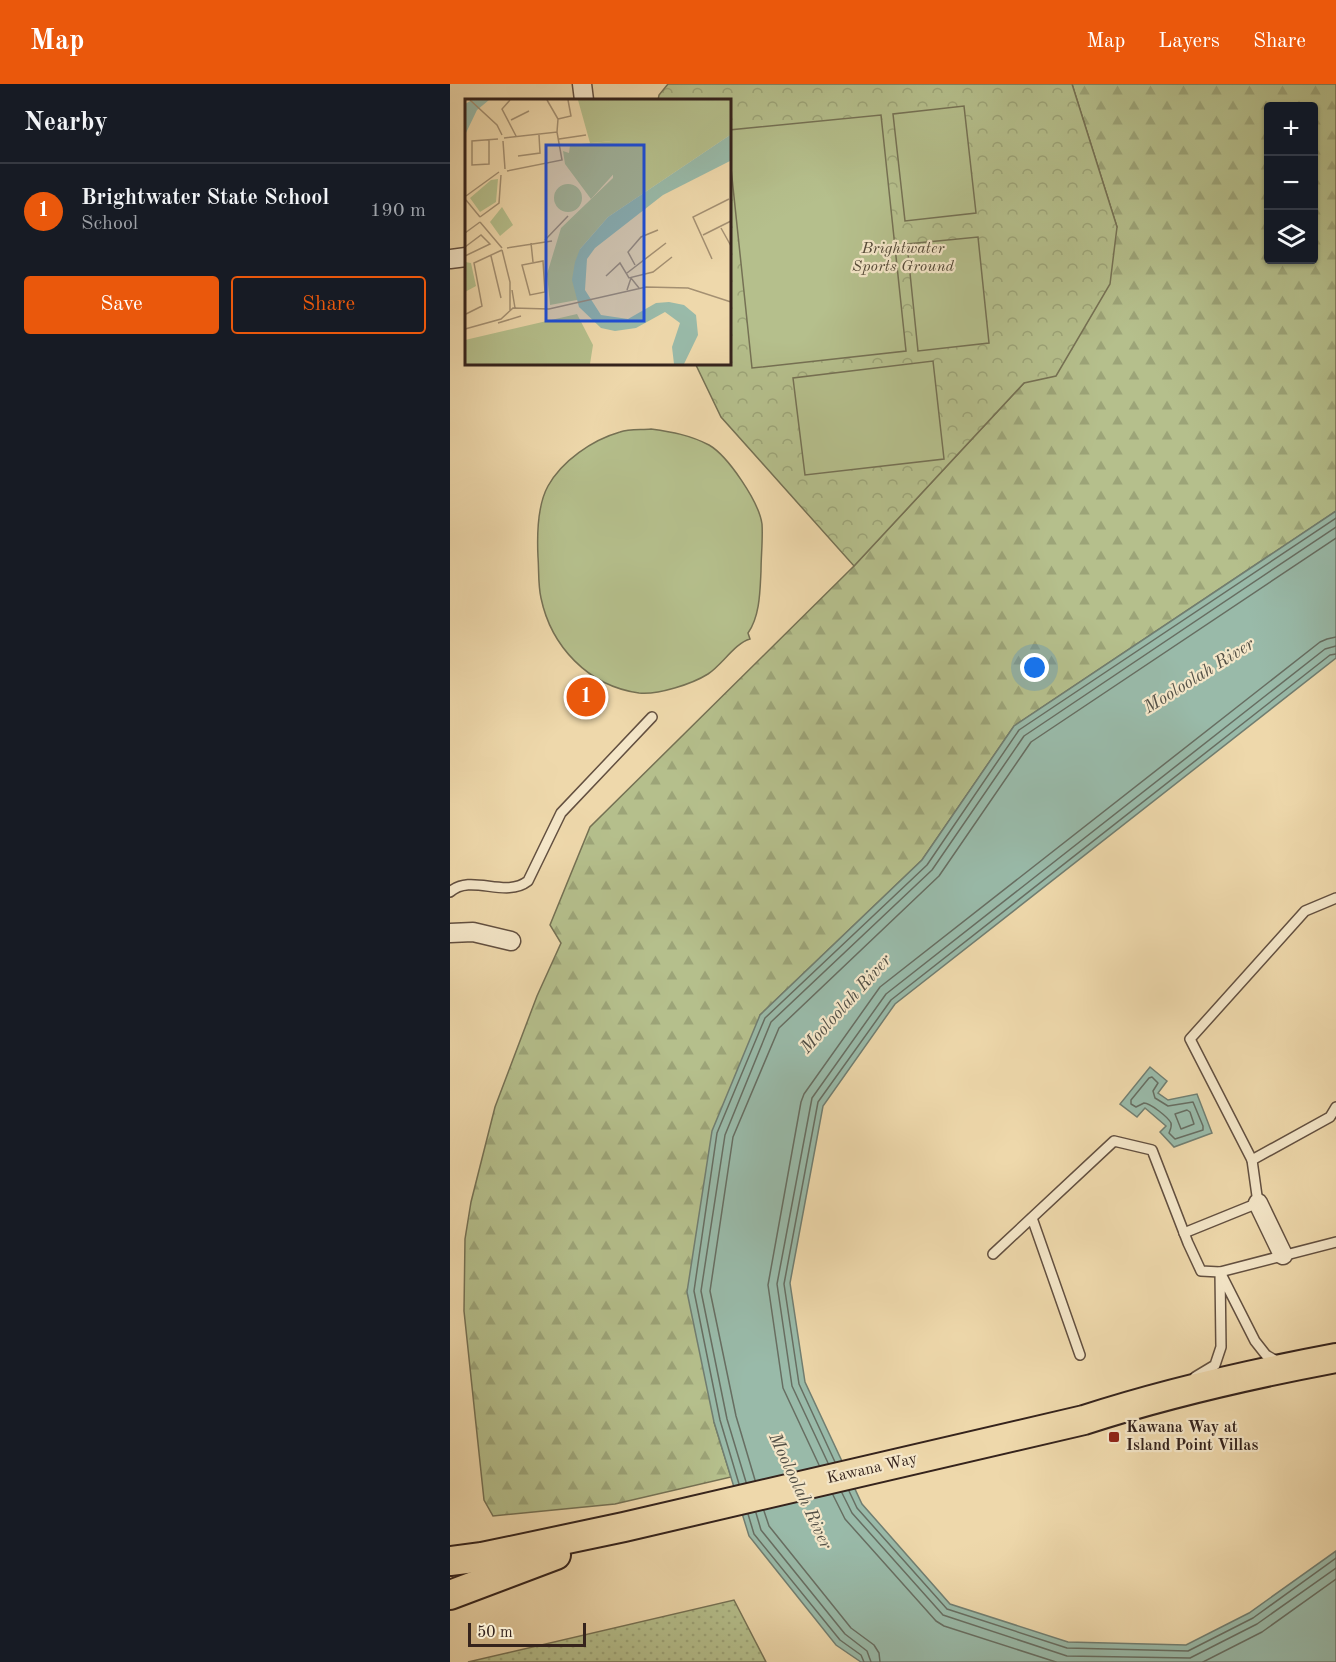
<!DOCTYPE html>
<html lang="en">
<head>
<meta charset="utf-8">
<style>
	:root { --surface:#171b24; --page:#242831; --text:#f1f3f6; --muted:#9ea1a6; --line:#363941; --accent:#ea580c }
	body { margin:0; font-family:"Old Standard TT",serif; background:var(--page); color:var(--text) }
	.controls { position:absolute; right:18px; top:18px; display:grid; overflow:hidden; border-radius:6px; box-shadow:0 2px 4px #0004 }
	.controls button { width:54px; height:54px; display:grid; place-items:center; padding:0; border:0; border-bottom:2px solid var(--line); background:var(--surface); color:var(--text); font:30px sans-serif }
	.scale { position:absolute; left:18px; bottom:15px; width:118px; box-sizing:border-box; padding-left:6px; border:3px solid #35231c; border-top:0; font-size:16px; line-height:21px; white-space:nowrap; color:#35231c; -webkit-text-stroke:4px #f4e6c8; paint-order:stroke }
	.you { position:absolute; left:585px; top:584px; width:21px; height:21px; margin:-15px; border:4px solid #fff; border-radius:50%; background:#1a73e8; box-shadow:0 0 0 9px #1a73e833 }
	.badge { display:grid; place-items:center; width:39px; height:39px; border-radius:50%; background:var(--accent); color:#fff; font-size:20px; font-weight:700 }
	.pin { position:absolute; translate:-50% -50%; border:3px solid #fff; box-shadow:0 2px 6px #0006 }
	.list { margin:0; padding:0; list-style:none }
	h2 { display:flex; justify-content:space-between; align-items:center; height:78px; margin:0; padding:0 24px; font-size:26px }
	h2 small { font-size:20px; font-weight:400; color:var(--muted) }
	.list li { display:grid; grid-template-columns:39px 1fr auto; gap:18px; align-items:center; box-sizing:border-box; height:96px; padding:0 24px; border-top:2px solid var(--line) }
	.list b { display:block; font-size:22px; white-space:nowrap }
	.list p { margin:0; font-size:20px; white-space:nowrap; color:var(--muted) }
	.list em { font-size:20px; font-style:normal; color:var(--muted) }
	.actions { display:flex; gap:12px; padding:18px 24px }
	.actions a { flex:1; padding:14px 0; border:2px solid var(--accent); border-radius:6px; text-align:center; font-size:21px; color:var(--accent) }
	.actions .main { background:var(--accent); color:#fff }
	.icon { flex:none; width:33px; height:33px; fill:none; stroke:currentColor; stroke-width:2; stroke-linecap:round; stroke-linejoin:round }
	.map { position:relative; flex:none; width:886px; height:1578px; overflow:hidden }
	header { display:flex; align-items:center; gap:36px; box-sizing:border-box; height:84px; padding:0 30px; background:var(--accent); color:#fff }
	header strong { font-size:28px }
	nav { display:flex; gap:33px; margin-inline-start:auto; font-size:21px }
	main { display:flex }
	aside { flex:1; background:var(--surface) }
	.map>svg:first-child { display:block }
	.grass { fill:url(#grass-dots); stroke:#757154; stroke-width:1.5 }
	.forest { fill:url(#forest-firs); stroke:#757154; stroke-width:1.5; fill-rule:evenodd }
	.park { fill:url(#park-crowns); stroke:#757154; stroke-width:1.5 }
	.garden { fill:#b5bf8c; stroke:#757154; stroke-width:1.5 }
	.water { fill:#99baa9; stroke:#717e71; stroke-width:1.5 }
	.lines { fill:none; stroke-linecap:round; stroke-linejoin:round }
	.shore { stroke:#676e62; stroke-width:1.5 }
	.lane-casing { stroke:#635040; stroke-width:12 }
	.street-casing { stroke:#635040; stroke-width:21 }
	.primary-casing { stroke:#35231c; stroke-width:32 }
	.lane { stroke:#f4e6c8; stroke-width:9 }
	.street { stroke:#f4e6c8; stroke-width:18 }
	.primary { stroke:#eed8ab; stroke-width:28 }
	.poi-dot { fill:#8f2418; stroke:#f4e6c8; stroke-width:2 }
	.labels { text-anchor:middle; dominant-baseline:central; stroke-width:4.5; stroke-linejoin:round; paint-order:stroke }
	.park-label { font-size:16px; font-style:italic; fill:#554a38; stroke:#f4e6c8 }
	.poi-label { font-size:16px; font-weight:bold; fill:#35231c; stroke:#f4e6c8; text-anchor:start }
	.street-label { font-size:16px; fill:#35231c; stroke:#f4e6c8 }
	.water-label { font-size:18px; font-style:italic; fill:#535046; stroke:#f4e6c8 }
	.inset-road { fill:none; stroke:#a49072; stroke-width:1.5 }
	.view { fill:#1d4ed8; fill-opacity:0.15; stroke:#1d4ed8; stroke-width:3 }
	.inset-edge { fill:none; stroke:#35231c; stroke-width:3 }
</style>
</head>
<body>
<header>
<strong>Map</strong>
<nav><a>Map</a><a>Layers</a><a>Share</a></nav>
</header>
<main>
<aside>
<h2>Nearby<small></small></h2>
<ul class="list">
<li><span class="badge">1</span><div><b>Brightwater State School</b><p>School</p></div><em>190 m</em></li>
</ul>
<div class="actions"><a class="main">Save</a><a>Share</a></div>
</aside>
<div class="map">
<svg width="886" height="1578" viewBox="0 0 886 1578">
	<defs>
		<pattern id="grass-dots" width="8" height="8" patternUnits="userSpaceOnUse" patternTransform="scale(1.5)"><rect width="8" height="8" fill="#b5bf8c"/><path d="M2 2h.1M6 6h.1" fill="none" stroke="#9ca478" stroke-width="1.8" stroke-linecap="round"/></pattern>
		<pattern id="forest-firs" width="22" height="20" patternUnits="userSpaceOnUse" patternTransform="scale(1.5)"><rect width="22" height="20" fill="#b5bf8c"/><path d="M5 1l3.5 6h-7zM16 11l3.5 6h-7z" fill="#9ca478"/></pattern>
		<pattern id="park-crowns" width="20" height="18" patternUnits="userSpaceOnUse" patternTransform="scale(1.5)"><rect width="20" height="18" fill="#b5bf8c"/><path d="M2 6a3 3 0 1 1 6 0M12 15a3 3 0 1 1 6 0" fill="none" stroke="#9ca478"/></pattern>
	</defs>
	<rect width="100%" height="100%" fill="#eed8ab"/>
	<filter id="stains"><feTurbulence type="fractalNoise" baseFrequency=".00333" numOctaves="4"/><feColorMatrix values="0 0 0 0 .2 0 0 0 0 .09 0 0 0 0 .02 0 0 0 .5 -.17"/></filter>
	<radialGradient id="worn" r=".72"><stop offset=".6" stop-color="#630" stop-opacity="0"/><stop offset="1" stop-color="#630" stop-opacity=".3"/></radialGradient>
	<path class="grass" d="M284,1516L316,1578H18Z"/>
	<path class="forest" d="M622,0H886V427L564,642L472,776L310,931L264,1338L281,1393L165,1420L43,1432L34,1416L14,1227L15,1155L21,1118L45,1023L87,912L111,859L100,841L140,743L404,482L574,299L667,143ZM818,22H864V176H818Z"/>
	<path class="park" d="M218,0H622L667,143L660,200L606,292L574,299L404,482L271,333L245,279H279V16H208L209,11Z"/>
	<g class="garden">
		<path d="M514,22L526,129L455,137L443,30Z"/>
		<path d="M431,31L456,267L302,284L279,65V46Z"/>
		<path d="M528,153L539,259L468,267L457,160Z"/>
		<path d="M483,277L494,375L355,391L343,294Z"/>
		<path d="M201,345C222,348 240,351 259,361C278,372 309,418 312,440C313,455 311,472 311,487C310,507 310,532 298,549L300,555C285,559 272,581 258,590C242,600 208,611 189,609C138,602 101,562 91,514C88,501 89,486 88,473C87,452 88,420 98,402C112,377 142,356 170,348C179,345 191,346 201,345Z"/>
	</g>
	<g class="water">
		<path d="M886,427V574L445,920L373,1022L340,1199L355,1298L412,1420L500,1520L618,1558L736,1561L799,1529L886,1467V1578H411L386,1561L299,1452L264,1338L237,1208L262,1047L310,931L472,776L564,642Z"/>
		<path d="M700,983L717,997L708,1009L718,1016L747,1010L762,1049L724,1063L710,1048L716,1042L695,1024L687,1033L670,1020Z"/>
	</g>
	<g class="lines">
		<g class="shore">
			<path d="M702,993L708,999L703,1007L705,1014L718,1022L743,1018L753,1042V1046L725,1055L719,1049C720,1046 722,1043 721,1039C718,1033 700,1019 694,1019L686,1023L681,1020V1016L699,994Z"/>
			<path d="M737,1026L740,1028L744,1040L731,1045L725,1030Z"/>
			<path d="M385,1378L349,1300L334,1200L368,1018L441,916L880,571L886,570"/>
			<path d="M378,1379L342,1302L327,1200L362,1014L436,910L875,565L886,562"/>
			<path d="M369,1381L333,1304L318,1201L351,1018L354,1010L430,903L870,558L877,555L886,553"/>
			<path d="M305,1396L286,1332L260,1207L283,1053L329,944L489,792L581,658L886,454"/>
			<path d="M296,1398L277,1335L251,1207L275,1051L321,938L482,786L574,652L886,443"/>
			<path d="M289,1400L270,1336L244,1207L267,1049L315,934L477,781L569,646L886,434"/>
			<path d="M399,1407L407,1424L497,1525L617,1564L738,1567L803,1534L886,1474"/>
			<path d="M392,1409L402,1429L493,1531L617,1572L740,1574L807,1540L886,1484"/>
			<path d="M383,1411L395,1435L486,1537L494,1542L606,1578"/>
			<path d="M314,1427L319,1442L401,1544L424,1561L429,1569L430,1578"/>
			<path d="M306,1429L311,1446L395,1550L417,1567L421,1578"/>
			<path d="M298,1430L304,1450L390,1556L411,1571L414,1578"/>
			<path d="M753,1578L812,1548L886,1495"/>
		</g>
		<defs>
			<g id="lane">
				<path d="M0,808C21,789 55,815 78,797L111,729L202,633"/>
				<path d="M802,1076L740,955L855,827L886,814"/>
				<path d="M582,1134L630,1271"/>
				<path d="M734,1149L808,1119L802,1076L880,1033L886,1023"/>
				<path d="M543,1170L664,1057L702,1066L738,1159L751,1187L770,1188L886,1158"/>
				<path d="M745,1293L765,1281L771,1263L770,1188L805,1257L816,1271L828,1278"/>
			</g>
			<g id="street">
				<path d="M132,0L134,16"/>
				<path d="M0,175L16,173"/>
				<path d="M0,849L23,848L61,857"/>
				<path d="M808,1119L833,1171"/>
			</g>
			<g id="primary">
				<path d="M0,1477L32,1473L174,1443L634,1336C717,1309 801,1290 886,1274"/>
				<path d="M0,1511L106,1471"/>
			</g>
		</defs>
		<use href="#lane" class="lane-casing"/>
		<use href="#street" class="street-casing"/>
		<use href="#primary" class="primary-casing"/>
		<use href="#lane" class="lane"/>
		<use href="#street" class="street"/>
		<use href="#primary" class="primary"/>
	</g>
	<rect class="poi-dot" x="658" y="1347" width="12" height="12" rx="3"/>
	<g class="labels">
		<g class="park-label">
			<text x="453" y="165">Brightwater<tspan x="453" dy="18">Sports Ground</tspan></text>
		</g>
		<g class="poi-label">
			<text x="676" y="1344">Kawana Way at<tspan x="676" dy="18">Island Point Villas</tspan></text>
		</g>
		<g class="street-label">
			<text transform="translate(422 1385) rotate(-13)">Kawana Way</text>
		</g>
		<g class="water-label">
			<text transform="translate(749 592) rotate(-32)">Mooloolah River</text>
			<text transform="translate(396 920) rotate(-48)">Mooloolah River</text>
			<text transform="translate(350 1407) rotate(65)">Mooloolah River</text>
		</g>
	</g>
	<g transform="translate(15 15)">
		<rect width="266" height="266" fill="#eed8ab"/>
		<path d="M33,80L31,103L15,113L5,99L26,81ZM37,108L48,126L35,137L25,123ZM112,215L128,246L125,265H0V241Z" fill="#b5bf8c"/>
		<path d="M113,1H265V36L143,118L115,150L112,201L85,206L82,175L96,129L148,79V42L125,44Z" fill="#b5bf8c"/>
		<path d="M148,42L154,69L126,100L100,65L98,52L104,54L105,46ZM0,163L6,164L11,187L0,193Z" fill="#b5bf8c"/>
		<path d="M129,50L131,76L114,78L111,51ZM89 99a14 14 0 1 1 28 0a14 14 0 1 1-28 0Z" fill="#b5bf8c"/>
		<path d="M7,1H24L12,11L0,36V5ZM265,36V62L198,96L130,149L122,160L120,191L136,216L163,220L191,204L204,203L219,206L231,216L233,236L219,265H209L207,248L215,224L200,213L171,229L150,232L136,229L114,208L107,181L110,163L115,150L143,118Z" fill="#99baa9"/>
		<path class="inset-road" d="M5,1L32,26L37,36M45,1L37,10L51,37M82,1L93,20L92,33M93,20L106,17L103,1M46,21L64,12M39,39L92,33L97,61L42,72M94,40L121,36M24,41V65L7,66V42L33,40M38,42L40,70M53,57L75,54L74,36M1,97L34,73M1,101L15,118M15,118L34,104L36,76M15,123L37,149M256,129L266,147M0,134L15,123M238,136L266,122M80,141L103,117M66,144L68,163M0,148L16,136L25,145L0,157M42,149L87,142M37,151L45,183V211M26,157L36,199M247,160L228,118L264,100M78,162L80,193L65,196L57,166ZM170,166L163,153L176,138L193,131M162,174L201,144M141,177L155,164L164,179L188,173L207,158M47,191L50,209M162,191L166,179L174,189M1,215L17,207L9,164L37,151M33,224L56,217M0,230L36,220L48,209L84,210L181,188L223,189L266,203"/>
		<path class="view" d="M81,46H179V222H81Z"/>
		<rect width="266" height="266" class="inset-edge"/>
	</g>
	<rect width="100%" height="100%" filter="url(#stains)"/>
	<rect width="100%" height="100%" fill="url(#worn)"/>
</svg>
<div class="controls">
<button>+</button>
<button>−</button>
<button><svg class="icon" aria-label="layers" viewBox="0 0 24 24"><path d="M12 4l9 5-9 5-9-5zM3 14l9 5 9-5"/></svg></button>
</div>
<div class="scale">50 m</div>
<div class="you"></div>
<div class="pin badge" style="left:136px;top:613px">1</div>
</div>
</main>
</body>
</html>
